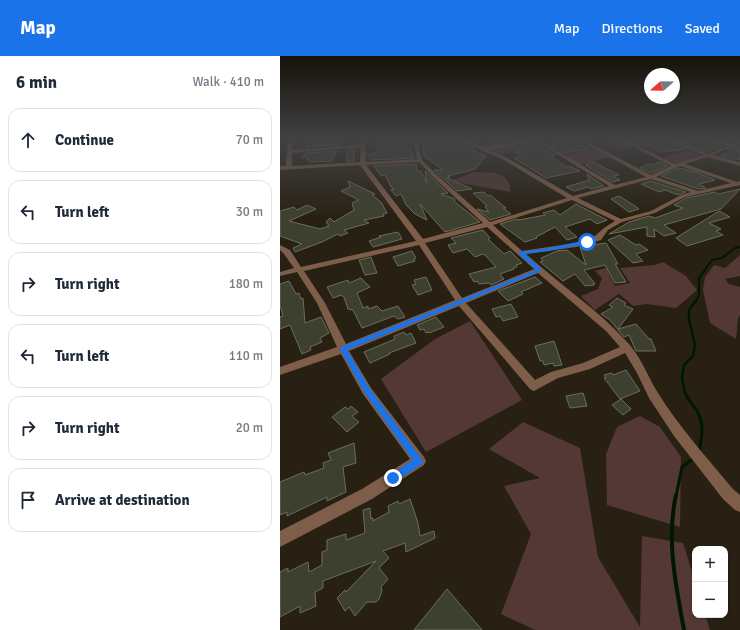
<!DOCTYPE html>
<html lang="en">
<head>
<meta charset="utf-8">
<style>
	:root { --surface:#fff; --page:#f6f6f7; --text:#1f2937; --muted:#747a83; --line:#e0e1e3; --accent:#1a73e8 }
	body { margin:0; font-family:Signika,sans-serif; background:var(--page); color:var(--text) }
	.controls { position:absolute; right:12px; bottom:12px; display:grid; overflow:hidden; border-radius:8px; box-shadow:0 1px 3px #0004 }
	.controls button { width:36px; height:36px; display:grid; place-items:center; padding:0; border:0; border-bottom:1px solid var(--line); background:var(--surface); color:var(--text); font:20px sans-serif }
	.compass { position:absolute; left:364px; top:12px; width:36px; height:36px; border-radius:50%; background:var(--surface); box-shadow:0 1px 3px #0004; rotate:250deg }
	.stop { position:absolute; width:12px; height:12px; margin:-9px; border:3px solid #1a73e8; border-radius:50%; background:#fff }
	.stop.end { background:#1a73e8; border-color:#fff; box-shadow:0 1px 4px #0008 }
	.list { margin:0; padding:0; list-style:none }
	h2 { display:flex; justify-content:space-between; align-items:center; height:52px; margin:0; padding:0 16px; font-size:17px }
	h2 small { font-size:13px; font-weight:400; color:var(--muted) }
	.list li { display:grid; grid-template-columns:26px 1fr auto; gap:12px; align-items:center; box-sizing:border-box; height:64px; margin:0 8px 8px; padding:0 8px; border:1px solid var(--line); border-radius:12px }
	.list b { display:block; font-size:15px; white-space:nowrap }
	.list em { font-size:13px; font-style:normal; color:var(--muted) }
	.icon { flex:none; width:22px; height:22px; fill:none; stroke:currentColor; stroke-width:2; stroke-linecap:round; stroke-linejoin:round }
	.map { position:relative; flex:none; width:460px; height:574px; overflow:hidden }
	header { display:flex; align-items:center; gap:24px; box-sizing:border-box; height:56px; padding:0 20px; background:var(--accent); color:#fff }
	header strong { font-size:19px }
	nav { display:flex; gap:22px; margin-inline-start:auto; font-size:14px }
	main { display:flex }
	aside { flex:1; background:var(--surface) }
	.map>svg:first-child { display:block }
	.green { fill:#543836 }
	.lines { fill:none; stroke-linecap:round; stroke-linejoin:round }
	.stream-far3 { stroke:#001802; stroke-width:2 }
	.stream-far2 { stroke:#001802; stroke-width:2.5 }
	.stream-far1 { stroke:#001802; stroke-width:3 }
	.stream { stroke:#001802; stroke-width:4 }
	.building { fill:#3e402f; stroke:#6b6e5c }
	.minor { fill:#7e5d49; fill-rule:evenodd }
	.route { fill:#1a73e8 }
</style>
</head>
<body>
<header>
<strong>Map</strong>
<nav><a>Map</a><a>Directions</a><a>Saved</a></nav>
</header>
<main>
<aside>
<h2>6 min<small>Walk · 410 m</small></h2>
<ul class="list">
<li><svg class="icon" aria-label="ahead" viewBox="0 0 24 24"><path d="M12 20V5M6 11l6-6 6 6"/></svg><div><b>Continue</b></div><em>70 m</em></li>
<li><svg class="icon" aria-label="left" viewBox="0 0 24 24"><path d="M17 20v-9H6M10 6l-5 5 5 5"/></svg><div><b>Turn left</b></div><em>30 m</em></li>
<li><svg class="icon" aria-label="right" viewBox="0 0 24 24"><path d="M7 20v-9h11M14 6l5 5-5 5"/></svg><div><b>Turn right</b></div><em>180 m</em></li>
<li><svg class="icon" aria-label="left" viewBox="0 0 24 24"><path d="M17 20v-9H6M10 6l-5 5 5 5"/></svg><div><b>Turn left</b></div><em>110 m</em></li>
<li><svg class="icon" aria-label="right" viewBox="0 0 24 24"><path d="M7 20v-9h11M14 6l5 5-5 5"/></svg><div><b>Turn right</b></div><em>20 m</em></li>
<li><svg class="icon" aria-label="arrive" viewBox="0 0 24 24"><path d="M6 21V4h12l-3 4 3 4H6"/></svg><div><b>Arrive at destination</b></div></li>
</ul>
</aside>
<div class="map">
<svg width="460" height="574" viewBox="0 0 460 574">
	<rect width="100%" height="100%" fill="#282012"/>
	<g class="green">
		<path d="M212,83H249L251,84L207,92L205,89L211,87L208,85Z"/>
		<path d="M253,85L259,89L219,98L207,93Z"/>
		<path d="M315,93L330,101L300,109L285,100Z"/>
		<path d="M410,95L421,99L409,103L412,104L397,108L383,101Z"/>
		<path d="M194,116C210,117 231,114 230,136L171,125Z"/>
		<path d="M460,199V220L445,223L449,228L460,231V259L458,262L456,283L430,267L423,234L425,221L434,209L445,212Z"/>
		<path d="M383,206L406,220L417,234L396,252L367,248L353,250L339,238L315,254L301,240L318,233L322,222L315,215L326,212L335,230L350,227L340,212L375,209Z"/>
		<path d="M190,265L242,344L146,396L101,323L155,283Z"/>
		<path d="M360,360L380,371L401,401L400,471L327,449L326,398L337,371Z"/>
		<path d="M243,366L300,392L318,501L360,571L362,480L403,487L415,525V559H425L430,574H255L221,558L251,478L224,430L260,422L209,393Z"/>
	</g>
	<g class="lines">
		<path class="stream-far3" d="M415,247L419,239V222L432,204L442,202L455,192L460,191"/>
		<path class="stream-far2" d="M404,333L402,321L404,309L413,300L415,289L409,264V254L415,246"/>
		<g class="stream-far1">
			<path d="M404,332C405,341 411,346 416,353C425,367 422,381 419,396"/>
			<path d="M396,440L402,411L414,402"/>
		</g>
		<path class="stream" d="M396,439C386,484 396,530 404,574"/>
	</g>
	<g class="building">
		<path d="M95,83H104V85L118,84V85H125L126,94L130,93L134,102L91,104L87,99L98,96Z"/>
		<path d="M142,83H146L149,87L181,83V86L194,92L190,93L206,100L195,113L168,120L170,121L167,122L192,133L177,135L154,114H163L144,100Z"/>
		<path d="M323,83H338L349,90L344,91Z"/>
		<path d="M347,83H386V84L406,93L381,96L372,91L365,89L361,90Z"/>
		<path d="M395,83H429L443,90L426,96Z"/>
		<path d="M292,84L309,93L284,97L271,89Z"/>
		<path d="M61,85L60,88L26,91L28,87L38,86L37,88Z"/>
		<path d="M255,90L262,93L264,92L276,99L271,100L286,111L289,110L300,115L266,122L234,102L241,100L234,96Z"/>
		<path d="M460,90V104L441,100L452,93H458V91Z"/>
		<path d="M74,93V105H66L67,94Z"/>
		<path d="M57,95L52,105L29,106V104H27L28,102H23L25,97Z"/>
		<path d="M313,106L339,119L333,120L340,124L333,126L305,109Z"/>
		<path d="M380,106L388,110L371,117L360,112L368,108L371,109Z"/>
		<path d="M136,108L137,115H141L147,127L145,115L168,137L161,138L175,143L174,145L200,166L165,176L140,148L147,164L135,158L126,149L121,138L116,140L111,134L114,133L111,131L105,119L101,120L94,110Z"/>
		<path d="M399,112L415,116L435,124L419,128L426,132L418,133L381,120Z"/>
		<path d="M307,118L324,130L311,133L308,131L294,135L286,131L309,124Z"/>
		<path d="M68,125L95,138L92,139L101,146L107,157L103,158L104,160L84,164L89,167L64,174L68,177L60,180L58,178L42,186L15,196L13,192L22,188L0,180V155L14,151L17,154L27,149L36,153L9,165L40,173L49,170L46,166L50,162L54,166L74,154L72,147L79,144L61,135L70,131Z"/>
		<path d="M371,125L406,136L398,139L385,134L379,136L361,128Z"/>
		<path d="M460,133L441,153L384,169L396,177L384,180L374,173L375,181L367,180V171L329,178L349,166L369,160L375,162L403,152L394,149L406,142L435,136L438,138Z"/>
		<path d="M204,136L208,140L210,139L226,152H223L231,158L210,164L197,153L209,156L205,151L207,150L193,137Z"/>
		<path d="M339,140L352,148L359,153L349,156L331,143Z"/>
		<path d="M296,148L327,164L317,168L310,163L285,171L297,181L287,184L275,171L256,181L257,182L245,186L220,168L237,163L239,164L265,159L263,157L274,154L280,159Z"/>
		<path d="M439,155L450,161L429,167L441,173L436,175L443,179L407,190L396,182Z"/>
		<path d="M203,174L210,182L208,183L224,198L230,195L242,207L236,209L237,211L233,212L234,213L220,218L224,223L211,229L209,227L199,228L197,225L194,226L189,218L216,211L205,199L203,198L195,201L187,193L173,197L168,189L176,187L171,182Z"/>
		<path d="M118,176L122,183L93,191L89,185L101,181L99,180Z"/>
		<path d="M340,179L356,189L359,188L368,194L356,198L363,205L353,207L328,184Z"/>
		<path d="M326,187L338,208H335L346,226L335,227L325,209L304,214L315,228H313L314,229L305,230L295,218L283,225L260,206L263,205L261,202L277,195L287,194L306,209L300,191Z"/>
		<path d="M132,195L136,202L134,203L135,205L118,210L113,201Z"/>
		<path d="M91,201L97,217L85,219L79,204Z"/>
		<path d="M146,221L152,234L138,239L132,229L136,228L134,224Z"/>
		<path d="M255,221L262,227L241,236L243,238L228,245L218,235Z"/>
		<path d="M81,222L90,231L77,237L83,252L88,250V253L97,250L102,255L118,250L125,261L118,263L114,260L82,272L73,254L68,253L64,241L61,239L53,242L47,231L68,224L69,227Z"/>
		<path d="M9,225L16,238L19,237L21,243L23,242L25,267L41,261L49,277L40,282L42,286L30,291L31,294L22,298L10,269L0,273V261L3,260L0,249V228Z"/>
		<path d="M337,242L346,247L344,249L353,253L338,273L356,268L369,283H371L376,295H356L349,279L344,281L330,264L321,258L333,251L329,249Z"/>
		<path d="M231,248L238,261L223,265L220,260L216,261L212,253Z"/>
		<path d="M156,261L164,271L149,277V276L146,277L144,273L140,274L137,269Z"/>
		<path d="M124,276L126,279L131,277L136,287L109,297L110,298L90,307L84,296L115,283L114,280Z"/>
		<path d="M274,285L282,309L274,310L273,307L264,309L263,305H260L255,290Z"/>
		<path d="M346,314L360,335L340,343L324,322H326L324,319L332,317L333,319Z"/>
		<path d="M303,337L307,350L290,352L286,340Z"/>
		<path d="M341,343L351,353L343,359L332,349Z"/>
		<path d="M71,350L78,356L72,360L79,366L67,376L52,361L65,351L68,353Z"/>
		<path d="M74,387L76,407L63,411L66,436L47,445V441L7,460V456L0,459V426L24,416L25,419L44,412L43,407L51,404L48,397Z"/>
		<path d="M130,443L138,467L140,480L154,475L155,482L126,496L125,487L103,495L109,502L99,512L108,523L101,531L102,535L99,543L96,546H87L75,560L69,551L65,555L57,542L65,534L66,536L96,505L43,525V532L35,536L36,550L20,557V550L0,561V516L8,512V516L28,506L29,516L42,509V496L47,494V484L66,478V484L85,477L83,454L90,452L91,463L93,462V465L109,456L108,450L118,445L119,448Z"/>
		<path d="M167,533L202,574H134Z"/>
	</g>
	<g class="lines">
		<path class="minor" d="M8,83H12V94L81,88V83H85L86,106L137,103L133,83H137L142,104L157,119L210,166L287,142L222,103L182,85V83L205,91L264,83L261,85L335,129L366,121L297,83H302L371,119L391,110L339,83H344L395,108L423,99L387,83H392L428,98L447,90L430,83H435L451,88L460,85V88L456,90L457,92L452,91L432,99L460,106V110L427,101L405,108L457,126L460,125V129L405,141L375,157L342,166L328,174L321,184L296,191L246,198C280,229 319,254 349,288C362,303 368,321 378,337C400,372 427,402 453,433L460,439V456L455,454L443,443L394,380L369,342L357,317L345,297L310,313L278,322L254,335L250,333L179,250L69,295L91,332L144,401L146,405L144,409L92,443L0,491V475L82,433L130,403L83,338L61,298L0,319V311L57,291L37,247L17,216L0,220V216L14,212L4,198L0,194V189L10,194L21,211L136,185L80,109L0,114V110H6ZM256,85L329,130L293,140L226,101L209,94ZM81,91L80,106L12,110V97ZM139,106L153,121L203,167L143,183L86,109ZM400,110L451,127L418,135L376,121ZM371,123L411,136L401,139L371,155L341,163L298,142ZM292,144L335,165L324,172L315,180L295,187L242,195L213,169ZM207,171L254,213L182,242L145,187ZM139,189L175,244L66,288L45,247L24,215ZM258,217L326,275L340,291L303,307L271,316L255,324L186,247Z"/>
	</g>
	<linearGradient id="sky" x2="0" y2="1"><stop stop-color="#16120a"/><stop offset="0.51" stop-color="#424244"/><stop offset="1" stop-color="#424244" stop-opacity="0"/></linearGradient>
	<rect width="460" height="163" fill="url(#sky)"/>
	<path class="route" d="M307,184L309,187L269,195L245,198L261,213V215L67,294L90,333L143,405L142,408L116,425L113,426L110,425L108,422L110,419L133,404L85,337L60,293L61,291L256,214L239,198V196L269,192Z"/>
</svg>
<div class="controls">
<button>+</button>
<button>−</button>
</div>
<svg class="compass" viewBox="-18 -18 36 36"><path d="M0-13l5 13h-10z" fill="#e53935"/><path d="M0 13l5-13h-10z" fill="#747a83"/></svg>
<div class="stop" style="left:307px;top:186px"></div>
<div class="stop end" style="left:113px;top:422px"></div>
</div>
</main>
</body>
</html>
